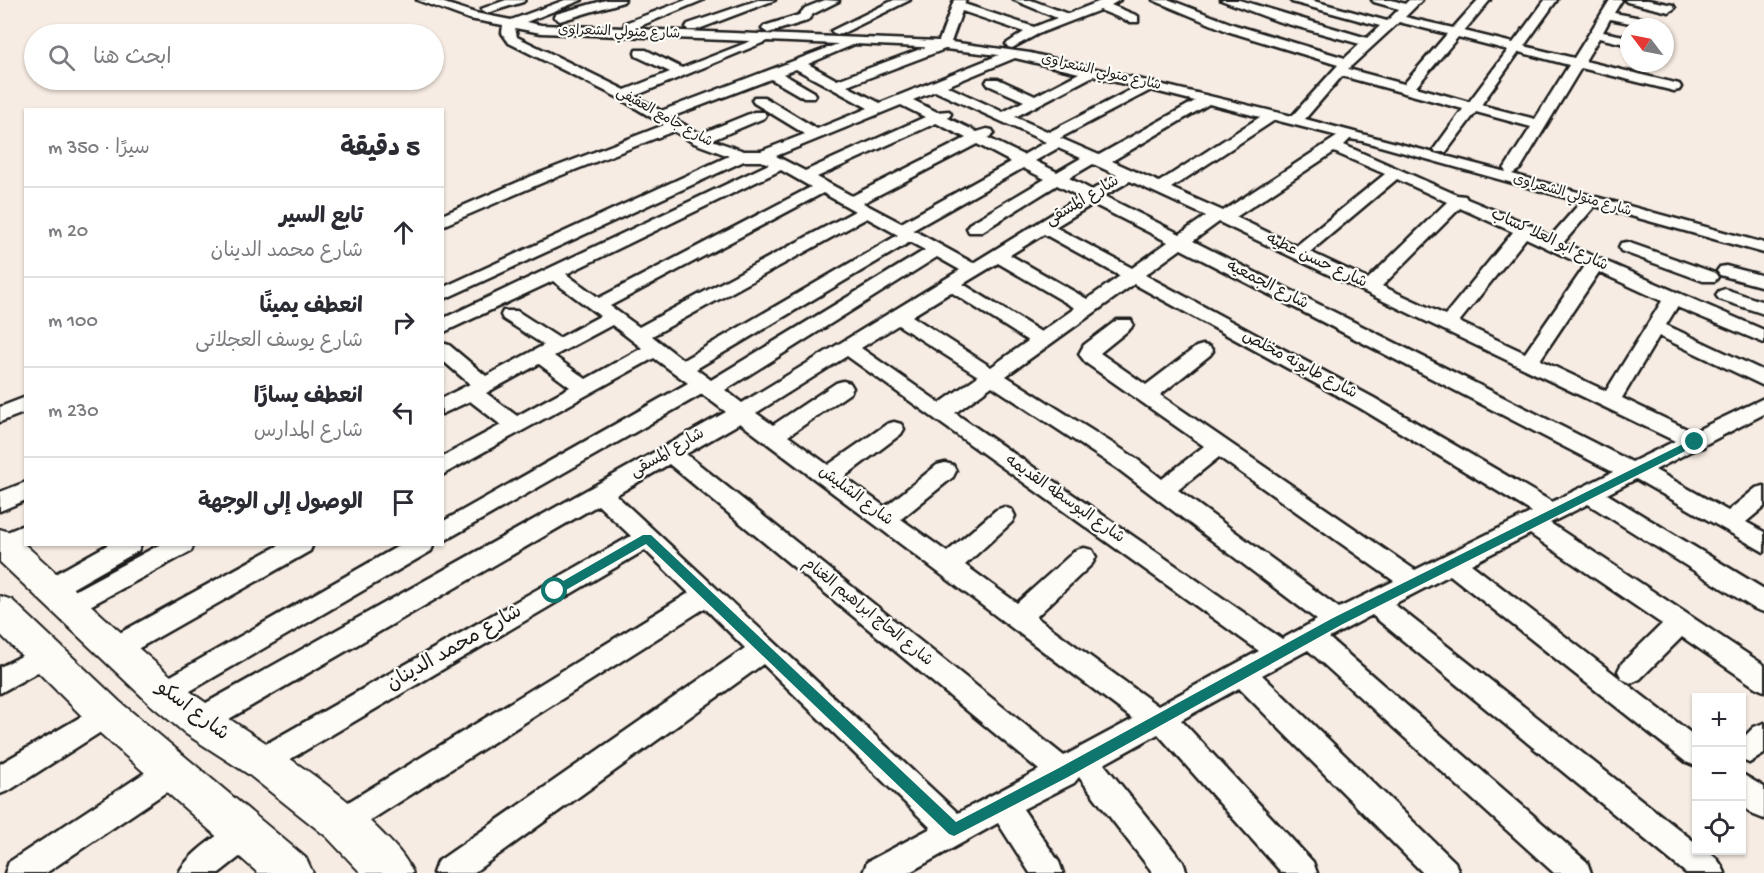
<!DOCTYPE html>
<html lang="ar">
<head>
<meta charset="utf-8">
<style>
	:root { --surface:#fff; --page:#f2f2f3; --text:#2b2b33; --muted:#7c7c81; --line:#e1e1e2 }
	body { margin:0; font-family:"Gochi Hand","Playpen Sans Arabic",sans-serif; background:var(--page); color:var(--text); direction:rtl }
	.controls { position:absolute; right:18px; bottom:18px; display:grid; overflow:hidden; border-radius:0px; box-shadow:0 2px 4px #0004 }
	.controls button { width:54px; height:54px; display:grid; place-items:center; padding:0; border:0; border-bottom:2px solid var(--line); background:var(--surface); color:var(--text); font:30px sans-serif }
	.compass { position:absolute; left:1620px; top:18px; width:54px; height:54px; border-radius:50%; background:var(--surface); box-shadow:0 2px 4px #0004; rotate:302deg }
	.stop { position:absolute; width:18px; height:18px; margin:-14px; border:4px solid #0f766e; border-radius:50%; background:#fff }
	.stop.end { background:#0f766e; border-color:#fff; box-shadow:0 2px 6px #0008 }
	.list { margin:0; padding:0; list-style:none }
	h2 { display:flex; justify-content:space-between; align-items:center; height:78px; margin:0; padding:0 24px; font-size:26px }
	h2 small { font-size:20px; font-weight:400; color:var(--muted) }
	.list li { display:grid; grid-template-columns:39px 1fr auto; gap:18px; align-items:center; box-sizing:border-box; height:90px; padding:0 24px; border-top:2px solid var(--line) }
	.list b { display:block; font-size:22px; white-space:nowrap }
	.list p { margin:0; font-size:20px; white-space:nowrap; color:var(--muted) }
	.list em { font-size:20px; font-style:normal; color:var(--muted) }
	.icon { flex:none; width:33px; height:33px; fill:none; stroke:currentColor; stroke-width:2; stroke-linecap:round; stroke-linejoin:round }
	.map { position:relative; flex:none; width:1764px; height:873px; overflow:hidden; direction:ltr }
	.search { position:absolute; background:var(--surface); box-shadow:0 2px 4px #0004; left:24px; top:24px; width:420px; height:66px; display:flex; align-items:center; gap:15px; box-sizing:border-box; padding:0 21px; border-radius:33px; color:var(--muted); font-size:22px }
	.panel { position:absolute; background:var(--surface); box-shadow:0 2px 4px #0004; left:24px; top:108px; width:420px; height:438px; border-radius:0px; direction:rtl }
	.map>svg:first-child { display:block }
	.lines { fill:none; stroke-linecap:round; stroke-linejoin:round }
	.minor-casing { stroke:#1c1c1c; stroke-width:5 }
	.secondary-casing { stroke:#1c1c1c; stroke-width:4 }
	.minor { fill:#fdfcf7; fill-rule:evenodd }
	.secondary { fill:#fdfcf7; fill-rule:evenodd }
	.route { fill:#0f766e }
	.labels { text-anchor:middle; dominant-baseline:central; stroke-width:4.5; stroke-linejoin:round; paint-order:stroke }
	.far-street-label { font-size:14px; fill:#1c1c1c; stroke:#fdfcf7 }
	.street-label { font-size:16px; fill:#1c1c1c; stroke:#fdfcf7 }
	.near-street-label { font-size:20px; fill:#1c1c1c; stroke:#fdfcf7 }
</style>
</head>
<body>
<div class="map">
<svg width="1764" height="873" viewBox="0 0 1764 873">
	<rect width="100%" height="100%" fill="#f7ece3"/>
	<filter id="ink" filterUnits="userSpaceOnUse"><feTurbulence type="fractalNoise" baseFrequency=".0167" numOctaves="2"/><feDisplacementMap in="SourceGraphic" scale="12" xChannelSelector="R" yChannelSelector="G"/><feConvolveMatrix kernelMatrix="1 2 1 2 8 2 1 2 1" color-interpolation-filters="sRGB"/></filter>
	<g filter="url(#ink)">
		<g class="lines">
			<defs>
				<g id="minor">
					<path d="M417,0H435L475,13L511,20L565,0H582L526,22L541,25L624,28L625,23L686,0H703L633,29L939,41L954,0H966L964,4L1034,27L1057,18L1014,0H1031L1068,14L1103,0H1120L1111,5L1138,16V22H1130L1100,10L1038,34L1012,48L1008,47L1006,44L1024,32L962,11L951,42L1030,53L1292,116L1338,65L1227,31L1153,0H1170L1235,25L1345,58L1360,44L1277,21L1221,0H1239L1367,38L1380,26L1292,2L1290,0H1310L1387,21L1399,9L1374,2L1372,0H1392L1405,4L1409,0H1422L1405,17L1453,28L1478,0H1490L1464,31L1513,43L1545,0H1557L1524,46L1574,58L1610,0H1622L1614,13L1663,22L1664,27H1650L1610,19L1603,32L1629,37V45L1599,38L1585,61L1679,84L1681,87L1679,90L1674,91L1581,68L1520,169L1512,174L1764,243V253L1595,206L1563,243L1764,330V343L1677,307L1666,325L1764,371V386L1659,336L1622,398L1693,432L1764,398V414L1706,444L1703,447L1695,449L1655,470L1728,511L1756,488L1764,486V507L1746,522L1764,532V552L1636,479L1607,494L1764,589V612L1755,609L1588,504L1550,523L1764,665V691L1755,687L1682,637L1640,679L1631,683L1622,679L1618,671L1622,663L1662,624L1530,534L1471,564L1696,737V766L1686,762L1450,575L1394,604L1696,843V850C1711,850 1720,860 1725,873H1686L1372,615L1329,638L1587,862L1591,873H1554L1308,650L1262,675L1455,862L1459,873H1423L1239,688L1181,720L1313,862L1317,873H1282L1158,734L1104,764L1183,862L1187,873H1153L1079,777L1074,783L1023,809L1059,862L1063,873H1030L998,823L908,873H863L867,862L931,828L763,664L473,873H433L437,862L745,648L705,608L352,832L342,837L332,832L327,822L332,812L689,593L645,550L272,770L262,774L252,770L248,761L252,752L631,536L598,505L210,730L200,733L190,730L186,721L190,712L726,412L702,394L442,542V522L688,383L654,358L442,475V457L501,425L470,401L442,414V398L470,384L442,360V343L449,345L486,376L544,345L503,319L501,315L503,311H517L559,338L600,316L553,281L442,333V319L769,164L761,161H744L442,300V288L729,156L694,143L674,131L544,182L442,226V215L532,176L664,125L619,98L509,43L502,33L503,25L469,19ZM1399,22L1447,34L1404,84L1348,69ZM515,28L541,33L751,41L682,68L646,50H636L635,53L636,56L670,72L625,90L517,37ZM1458,37L1508,50L1469,102L1416,87ZM767,41L838,44L661,111L635,96ZM855,44L920,47H926L837,80L808,64ZM945,49L999,55L880,103L847,86ZM1519,52L1569,65L1535,119L1481,105ZM1015,58L1079,73L1035,96L998,79H988L986,82L988,85L1024,101L1003,112L947,86ZM796,69L868,108L817,129L764,97H754L752,100L754,103L805,134L761,151H744L712,140L764,118L766,115L764,112H754L700,134L671,117L771,79L804,98H814L816,95L814,92L783,74ZM1093,76L1136,87L1049,132L1015,117ZM1342,76L1463,109L1434,149L1436,152H1446L1476,112L1531,127L1504,169L1506,172L1305,119ZM1151,90L1195,101L1099,155L1060,138ZM935,91L1046,142L1023,155L988,138L994,133L992,130L987,129L977,132L948,118L951,114L949,111L937,112L913,100ZM1209,104L1260,117L1159,182L1112,161ZM901,105L925,117L805,171L776,156ZM1275,120L1338,136L1223,211L1171,188ZM936,123L966,138L852,196L817,177ZM1350,139L1362,141L1581,202L1550,237L1530,225L1467,199L1465,196L1457,195L1344,145ZM977,144L1011,162L901,223L863,203ZM1058,148L1081,158L1057,172L1035,161ZM1334,152L1385,174L1296,246L1236,217ZM1093,164L1117,175L1092,190L1069,178ZM1023,168L1045,179L969,224L967,228L969,232H981L1057,185L1080,197L973,263L913,230ZM781,170L811,187L599,298L566,274ZM1397,179L1447,202L1368,279L1310,252ZM1130,181L1206,216L1180,234L1104,196ZM823,193L855,211L639,327L610,306ZM1093,204L1168,242L1132,268L1055,227ZM1460,208L1513,232L1445,315L1382,286ZM867,218L898,235L683,360L652,336ZM1219,222L1675,441L1632,462L1193,241ZM1044,234L1120,276L1087,299L1010,255ZM1526,238L1585,266L1525,353L1459,322ZM910,242L925,250L711,380L696,369ZM1181,249L1613,472L1552,502L1374,398L1145,275ZM937,257L960,270L742,403L725,390ZM998,263L1075,308L1041,332L963,284ZM1599,272L1662,301L1606,391L1540,360ZM1134,284L1360,408L1532,512L1415,570L1160,395L1210,355L1213,351L1210,347L1203,345L1196,347L1146,385L1100,353L1131,328L1133,324L1131,320H1117L1084,345L1079,354L1086,363L1204,446L1162,479L1134,457L1006,376ZM951,292L1028,341L991,367L912,316ZM612,325L642,348L586,379L554,356ZM898,325L978,376L940,403L861,348ZM847,356L1259,651L1158,706L1036,617L1092,564L1096,557L1092,550L1084,548L1076,550L1017,603L965,565L1012,522L1015,516L1012,510L1004,507L996,510L947,552L901,519L953,477L956,471L953,465L945,463L937,465L885,507L844,477L901,434L904,429L901,424L894,422L887,424L828,465L788,436L850,393L853,388L850,383L843,381L836,383L773,425L756,413ZM539,364L570,387L517,416L486,393ZM992,386L1118,469L1317,620L1282,639L955,413ZM740,423L1133,719L1064,756L686,454ZM1219,457L1394,581L1339,608L1178,490ZM669,464L1039,770L958,813L616,495Z"/>
					<path d="M506,0H525L523,2L487,13L481,9Z"/>
					<path d="M606,0H625L623,2L560,21L554,17L556,14Z"/>
					<path d="M758,0H775L696,30H688L686,27L688,24Z"/>
					<path d="M825,0L839,1L813,14L807,21L768,33L762,29L764,26L799,15L805,8Z"/>
					<path d="M894,0H910L841,34L837,35L831,31Z"/>
					<path d="M1625,0H1648L1673,5L1675,8L1669,12L1627,2Z"/>
					<path d="M1627,242L1715,273L1718,277L1715,281H1703L1621,251L1619,247L1621,243Z"/>
					<path d="M1726,266L1764,276V287L1720,275L1717,271L1720,267Z"/>
					<path d="M1725,289L1764,302V314L1719,299L1716,295L1719,291Z"/>
					<path d="M26,397V412L0,422V407Z"/>
					<path d="M26,482V500L0,511V492Z"/>
					<path d="M26,524V543L0,553V535Z"/>
					<path d="M109,544H141L138,551L59,596L50,599L41,596L38,589L41,582Z"/>
					<path d="M161,544H194L191,551L77,613L68,616L59,613L56,606L59,599Z"/>
					<path d="M281,544H313L310,551L125,656L116,659L107,656L103,648L107,640Z"/>
					<path d="M402,544H434L431,551L173,701L164,705L155,701L151,693L155,685Z"/>
					<path d="M45,644L54,647L58,655L54,663L0,693V667Z"/>
					<path d="M106,702L115,705L119,714L115,723L10,790L0,794V764Z"/>
					<path d="M1764,723V754L1749,763L1742,760V739L1754,727Z"/>
					<path d="M171,758L181,762L185,772L181,782L46,873H5L9,862L161,762Z"/>
					<path d="M1742,774L1764,787V819L1754,815L1742,805Z"/>
					<path d="M246,819L256,824L261,834L256,844L219,873H179C187,854 227,827 246,819Z"/>
				</g>
				<g id="secondary">
					<path d="M0,529L12,533C67,582 121,635 178,682C244,734 320,770 379,830C393,844 405,855 413,873H361L327,837L248,774L186,734L151,705L0,562Z"/>
					<path d="M0,596L12,600L120,702L306,858L313,873H258L92,726L0,634Z"/>
				</g>
			</defs>
			<use href="#minor" class="minor-casing"/>
			<use href="#secondary" class="secondary-casing"/>
			<use href="#minor" class="minor"/>
			<use href="#secondary" class="secondary"/>
		</g>
	</g>
	<path class="route" d="M1695,438L1699,439V444L1341,625L1068,777L954,836L949,834L646,544L559,594H551L549,591L551,588L643,535H651L956,822L1059,768L1333,618Z"/>
	<g class="labels">
		<g class="far-street-label">
			<text transform="translate(619 33) rotate(2)">شارع متولي الشعراوى</text>
			<text transform="translate(1101 73) rotate(13)">شارع متولي الشعراوى</text>
			<text transform="translate(664 118) rotate(29)">شارع جامع العفيفى</text>
			<text transform="translate(1572 196) rotate(16)">شارع متولي الشعراوى</text>
		</g>
		<g class="street-label">
			<text transform="translate(1083 202) rotate(-31)">شارع المسقى</text>
			<text transform="translate(1549 241) rotate(25)">شارع ابو العلا كساب</text>
			<text transform="translate(1316 262) rotate(25)">شارع حسن عطيه</text>
			<text transform="translate(1267 286) rotate(27)">شارع الجمعيه</text>
			<text transform="translate(1299 366) rotate(28)">شارع طابونه مخلص</text>
			<text transform="translate(668 454) rotate(-30)">شارع المسقى</text>
			<text transform="translate(855 497) rotate(37)">شارع الشليش</text>
			<text transform="translate(1064 500) rotate(35)">شارع البوسطه القديمه</text>
			<text transform="translate(867 613) rotate(39)">شارع الحاج ابراهيم الغنام</text>
		</g>
		<g class="near-street-label">
			<text transform="translate(455 649) rotate(-30)">شارع محمد الدينان</text>
			<text transform="translate(192 712) rotate(37)">شارع اسكو</text>
		</g>
	</g>
</svg>
<div class="controls">
<button>+</button>
<button>−</button>
<button><svg class="icon" aria-label="locate" viewBox="0 0 24 24"><circle cx="12" cy="12" r="6"/><path d="M12 2v4M12 18v4M2 12h4M18 12h4"/></svg></button>
</div>
<svg class="compass" viewBox="-18 -18 36 36"><path d="M0-13l5 13h-10z" fill="#e53935"/><path d="M0 13l5-13h-10z" fill="#7c7c81"/></svg>
<div class="stop" style="left:555px;top:591px"></div>
<div class="stop end" style="left:1695px;top:442px"></div>
<div class="search"><svg class="icon" aria-label="search" viewBox="0 0 24 24"><circle cx="10" cy="10" r="6"/><path d="M15 15l6 6"/></svg>ابحث هنا</div>
<section class="panel">
<h2>5 دقيقة<small>سيرًا · 350 m</small></h2>
<ul class="list">
<li><svg class="icon" aria-label="ahead" viewBox="0 0 24 24"><path d="M12 20V5M6 11l6-6 6 6"/></svg><div><b>تابع السير</b><p>شارع محمد الدينان</p></div><em>20 m</em></li>
<li><svg class="icon" aria-label="right" viewBox="0 0 24 24"><path d="M7 20v-9h11M14 6l5 5-5 5"/></svg><div><b>انعطف يمينًا</b><p>شارع يوسف العجلاتى</p></div><em>100 m</em></li>
<li><svg class="icon" aria-label="left" viewBox="0 0 24 24"><path d="M17 20v-9H6M10 6l-5 5 5 5"/></svg><div><b>انعطف يسارًا</b><p>شارع المدارس</p></div><em>230 m</em></li>
<li><svg class="icon" aria-label="arrive" viewBox="0 0 24 24"><path d="M6 21V4h12l-3 4 3 4H6"/></svg><div><b>الوصول إلى الوجهة</b></div></li>
</ul>
</section>
</div>
</body>
</html>
